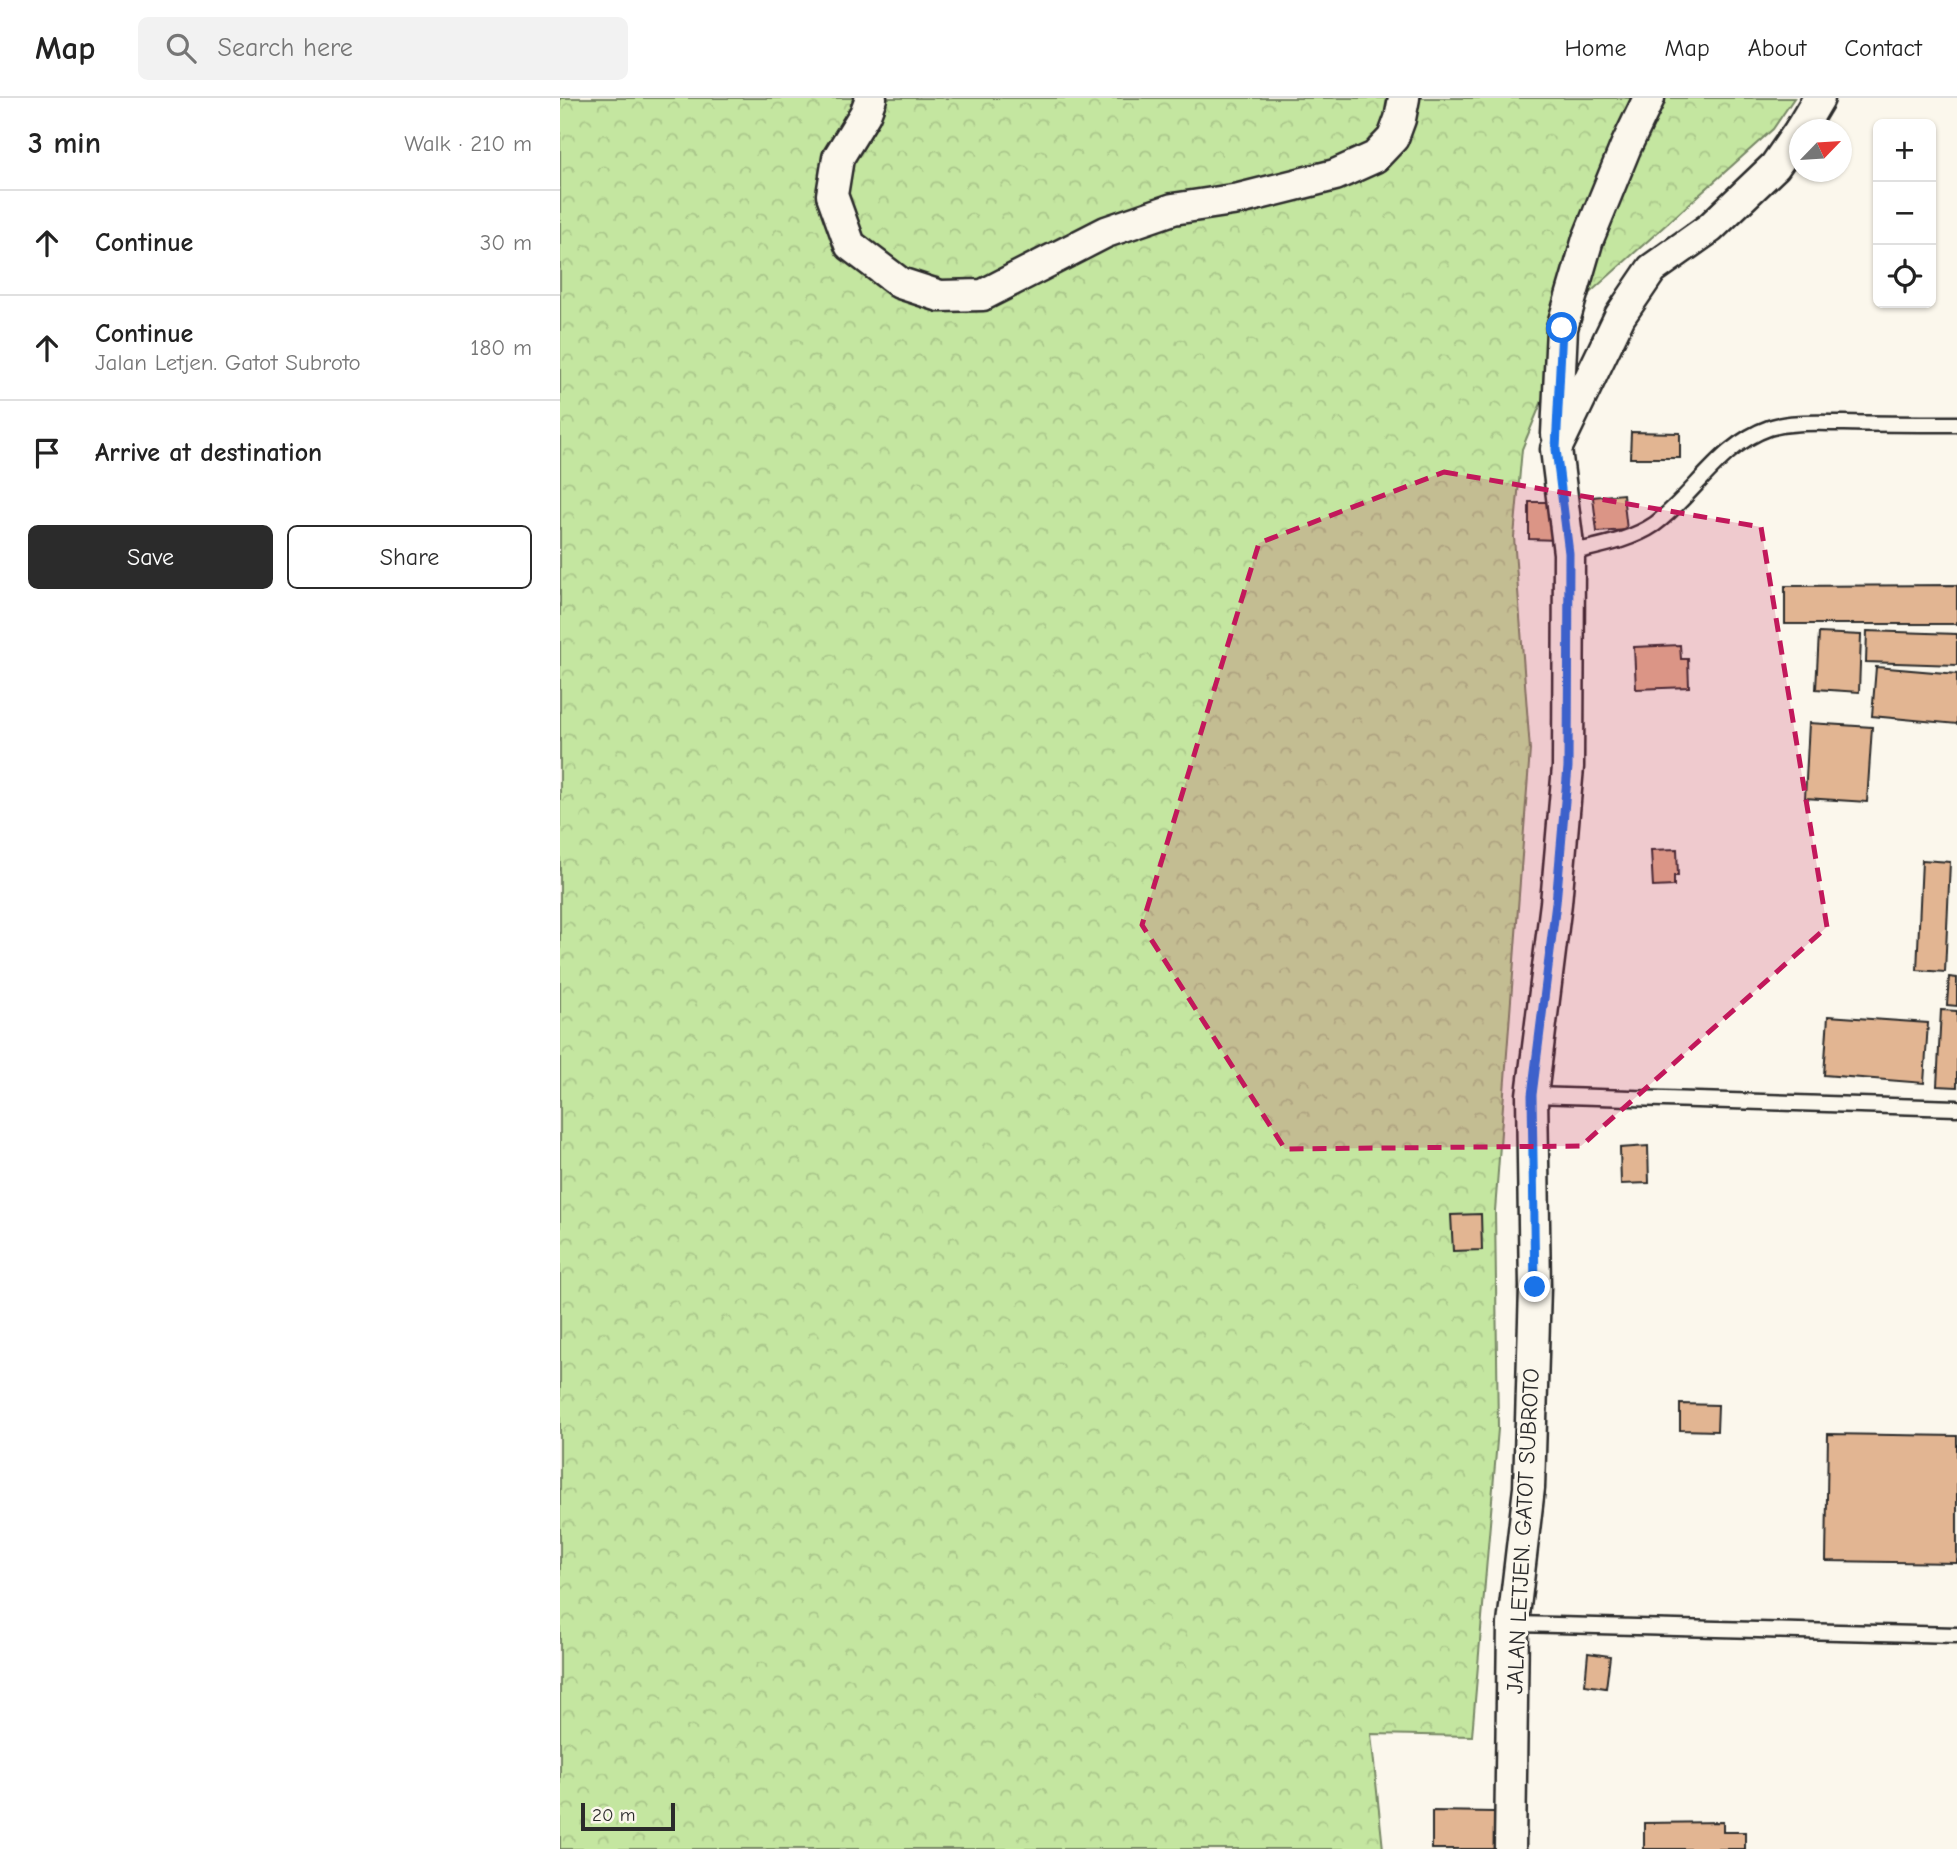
<!DOCTYPE html>
<html lang="en">
<head>
<meta charset="utf-8">
<style>
	:root { --surface:#fff; --page:#f2f2f2; --text:#222; --muted:#767676; --line:#e0e0e0; --accent:#2b2b2b }
	body { margin:0; font-family:"Comic Neue",sans-serif; background:var(--page); color:var(--text) }
	.controls { position:absolute; right:21px; top:21px; display:grid; overflow:hidden; border-radius:10px; box-shadow:0 2px 5px #0004 }
	.controls button { width:63px; height:63px; display:grid; place-items:center; padding:0; border:0; border-bottom:2px solid var(--line); background:var(--surface); color:var(--text); font:35px sans-serif }
	.compass { position:absolute; left:1229px; top:21px; width:63px; height:63px; border-radius:50%; background:var(--surface); box-shadow:0 2px 5px #0004; rotate:65deg }
	.scale { position:absolute; left:21px; bottom:18px; width:94px; box-sizing:border-box; padding-left:7px; border:4px solid #2b2b2b; border-top:0; font-size:19px; line-height:24px; white-space:nowrap; color:#2b2b2b; -webkit-text-stroke:5px #fbf7ec; paint-order:stroke }
	.stop { position:absolute; width:21px; height:21px; margin:-16px; border:5px solid #1a73e8; border-radius:50%; background:#fff }
	.stop.end { background:#1a73e8; border-color:#fff; box-shadow:0 2px 7px #0008 }
	.list { margin:0; padding:0; list-style:none }
	h2 { display:flex; justify-content:space-between; align-items:center; height:91px; margin:0; padding:0 28px; font-size:30px }
	h2 small { font-size:23px; font-weight:400; color:var(--muted) }
	.list li { display:grid; grid-template-columns:46px 1fr auto; gap:21px; align-items:center; box-sizing:border-box; height:105px; padding:0 28px; border-top:2px solid var(--line) }
	.list b { display:block; font-size:26px; white-space:nowrap }
	.list p { margin:0; font-size:23px; white-space:nowrap; color:var(--muted) }
	.list em { font-size:23px; font-style:normal; color:var(--muted) }
	.actions { display:flex; gap:14px; padding:21px 28px }
	.actions a { flex:1; padding:16px 0; border:2px solid var(--accent); border-radius:10px; text-align:center; font-size:24px; color:var(--accent) }
	.actions .main { background:var(--accent); color:#fff }
	.icon { flex:none; width:38px; height:38px; fill:none; stroke:currentColor; stroke-width:2; stroke-linecap:round; stroke-linejoin:round }
	.map { position:relative; flex:none; width:1397px; height:1751px; overflow:hidden }
	header { display:flex; align-items:center; gap:42px; box-sizing:border-box; height:98px; padding:0 35px; background:var(--surface); border-bottom:2px solid var(--line) }
	header strong { font-size:33px }
	nav { display:flex; gap:38px; margin-inline-start:auto; font-size:24px }
	.search { width:490px; height:63px; background:var(--page); display:flex; align-items:center; gap:18px; box-sizing:border-box; padding:0 24px; border-radius:10px; color:var(--muted); font-size:26px }
	main { display:flex }
	aside { flex:1; background:var(--surface) }
	.map>svg:first-child { display:block }
	.forest { fill:url(#forest-crowns); stroke:#788866; stroke-width:2 }
	.building { fill:#e2b592; stroke:#2b2b2b; stroke-width:2 }
	.lines { fill:none; stroke-linecap:round; stroke-linejoin:round }
	.service-casing { stroke:#2b2b2b; stroke-width:19 }
	.minor-casing { stroke:#2b2b2b; stroke-width:35 }
	.service { stroke:#fbf7ec; stroke-width:14 }
	.minor { stroke:#fbf7ec; stroke-width:30 }
	.route { stroke:#1a73e8; stroke-width:9 }
	.marked { fill:#c2185b; fill-opacity:0.2; stroke:#c2185b; stroke-width:5; stroke-dasharray:14 9; stroke-linejoin:round }
	.labels { text-anchor:middle; dominant-baseline:central; stroke-width:6; stroke-linejoin:round; paint-order:stroke }
	.street-label { font-size:23px; fill:#2b2b2b; stroke:#fbf7ec }
</style>
</head>
<body>
<header>
<strong>Map</strong>
<div class="search"><svg class="icon" aria-label="search" viewBox="0 0 24 24"><circle cx="10" cy="10" r="6"/><path d="M15 15l6 6"/></svg>Search here</div>
<nav><a>Home</a><a>Map</a><a>About</a><a>Contact</a></nav>
</header>
<main>
<aside>
<h2>3 min<small>Walk · 210 m</small></h2>
<ul class="list">
<li><svg class="icon" aria-label="ahead" viewBox="0 0 24 24"><path d="M12 20V5M6 11l6-6 6 6"/></svg><div><b>Continue</b></div><em>30 m</em></li>
<li><svg class="icon" aria-label="ahead" viewBox="0 0 24 24"><path d="M12 20V5M6 11l6-6 6 6"/></svg><div><b>Continue</b><p>Jalan Letjen. Gatot Subroto</p></div><em>180 m</em></li>
<li><svg class="icon" aria-label="arrive" viewBox="0 0 24 24"><path d="M6 21V4h12l-3 4 3 4H6"/></svg><div><b>Arrive at destination</b></div></li>
</ul>
<div class="actions"><a class="main">Save</a><a>Share</a></div>
</aside>
<div class="map">
<svg width="1397" height="1751" viewBox="0 0 1397 1751">
	<defs>
		<pattern id="forest-crowns" width="20" height="18" patternUnits="userSpaceOnUse" patternTransform="scale(1.75)"><rect width="20" height="18" fill="#c4e6a0"/><path d="M2 6a3 3 0 1 1 6 0M12 15a3 3 0 1 1 6 0" fill="none" stroke="#a9c58a"/></pattern>
	</defs>
	<rect width="100%" height="100%" fill="#fbf7ec"/>
	<filter id="ink" filterUnits="userSpaceOnUse"><feTurbulence type="fractalNoise" baseFrequency=".0143" numOctaves="2"/><feDisplacementMap in="SourceGraphic" scale="14" xChannelSelector="R" yChannelSelector="G"/><feConvolveMatrix kernelMatrix="1 2 1 2 8 2 1 2 1" color-interpolation-filters="sRGB"/></filter>
	<g filter="url(#ink)">
		<path class="forest" d="M0,0H1234L1213,31L1025,199L962,351L954,439L970,652L935,1113L938,1331L912,1638L811,1636L823,1751H0Z"/>
		<g class="building">
			<path d="M1071,334L1120,335V360H1070Z"/>
			<path d="M1063,396L1067,432L1037,434L1033,399Z"/>
			<path d="M969,404H998L997,442L969,441Z"/>
			<path d="M1397,487V526H1225V488Z"/>
			<path d="M1307,533L1397,536V567L1306,564Z"/>
			<path d="M1259,535L1301,537L1299,594L1256,591Z"/>
			<path d="M1120,547L1121,561H1128L1129,589L1076,591L1074,549Z"/>
			<path d="M1316,569L1397,576V626L1312,618Z"/>
			<path d="M1249,625L1312,629L1307,704L1245,700Z"/>
			<path d="M1117,751L1118,778H1114V788L1093,789L1091,752Z"/>
			<path d="M1362,762L1390,764L1385,874L1357,872Z"/>
			<path d="M1389,879L1397,880V908L1387,907Z"/>
			<path d="M1381,912L1397,913V989L1377,988Z"/>
			<path d="M1268,918L1368,925L1364,985L1264,977Z"/>
			<path d="M1088,1048L1089,1085L1061,1086L1060,1050Z"/>
			<path d="M921,1116L922,1152L893,1153L891,1117Z"/>
			<path d="M1120,1306L1158,1307L1157,1333L1120,1332Z"/>
			<path d="M1268,1336L1397,1338V1465L1266,1463Z"/>
			<path d="M1028,1555L1050,1558L1046,1590L1025,1587Z"/>
			<path d="M872,1713L934,1714V1751H872Z"/>
			<path d="M1163,1724V1734H1185V1751H1084V1725Z"/>
		</g>
		<g class="lines">
			<defs>
				<g id="service">
					<path d="M1009,455C1038,448 1070,443 1095,426C1135,396 1160,347 1209,330C1230,323 1262,325 1284,325C1322,326 1359,326 1397,326"/>
					<path d="M972,997L1397,1010"/>
					<path d="M953,1526L1397,1537"/>
				</g>
				<g id="minor">
					<path d="M311,0L305,16L278,60L272,97L290,147L340,185L380,198L423,197L546,134L613,111L679,101L775,77L815,59L833,40L840,21L844,0"/>
					<path d="M1240,32L1259,0"/>
					<path d="M997,336L1002,230L1028,141L1066,48L1089,0"/>
					<path d="M950,1751L953,1526L969,1390L975,1189L972,997L996,805L1008,669L1009,455L996,351L1060,218L1092,171L1150,130L1215,68L1240,32"/>
				</g>
			</defs>
			<use href="#service" class="service-casing"/>
			<use href="#minor" class="minor-casing"/>
			<use href="#service" class="service"/>
			<use href="#minor" class="minor"/>
		</g>
	</g>
	<g class="lines" filter="url(#ink)">
		<path class="route" d="M975,1189L972,997L996,805L1008,669L1009,455L996,351L1002,230"/>
	</g>
	<path class="marked" d="M884,374L1201,429L1267,829L1021,1048L725,1051L582,827L699,445Z"/>
	<g class="labels">
		<g class="street-label">
			<text transform="translate(963 1433) rotate(-87)">JALAN LETJEN. GATOT SUBROTO</text>
		</g>
	</g>
</svg>
<div class="controls">
<button>+</button>
<button>−</button>
<button><svg class="icon" aria-label="locate" viewBox="0 0 24 24"><circle cx="12" cy="12" r="6"/><path d="M12 2v4M12 18v4M2 12h4M18 12h4"/></svg></button>
</div>
<svg class="compass" viewBox="-18 -18 36 36"><path d="M0-13l5 13h-10z" fill="#e53935"/><path d="M0 13l5-13h-10z" fill="#767676"/></svg>
<div class="scale">20 m</div>
<div class="stop" style="left:1002px;top:230px"></div>
<div class="stop end" style="left:975px;top:1189px"></div>
</div>
</main>
</body>
</html>
